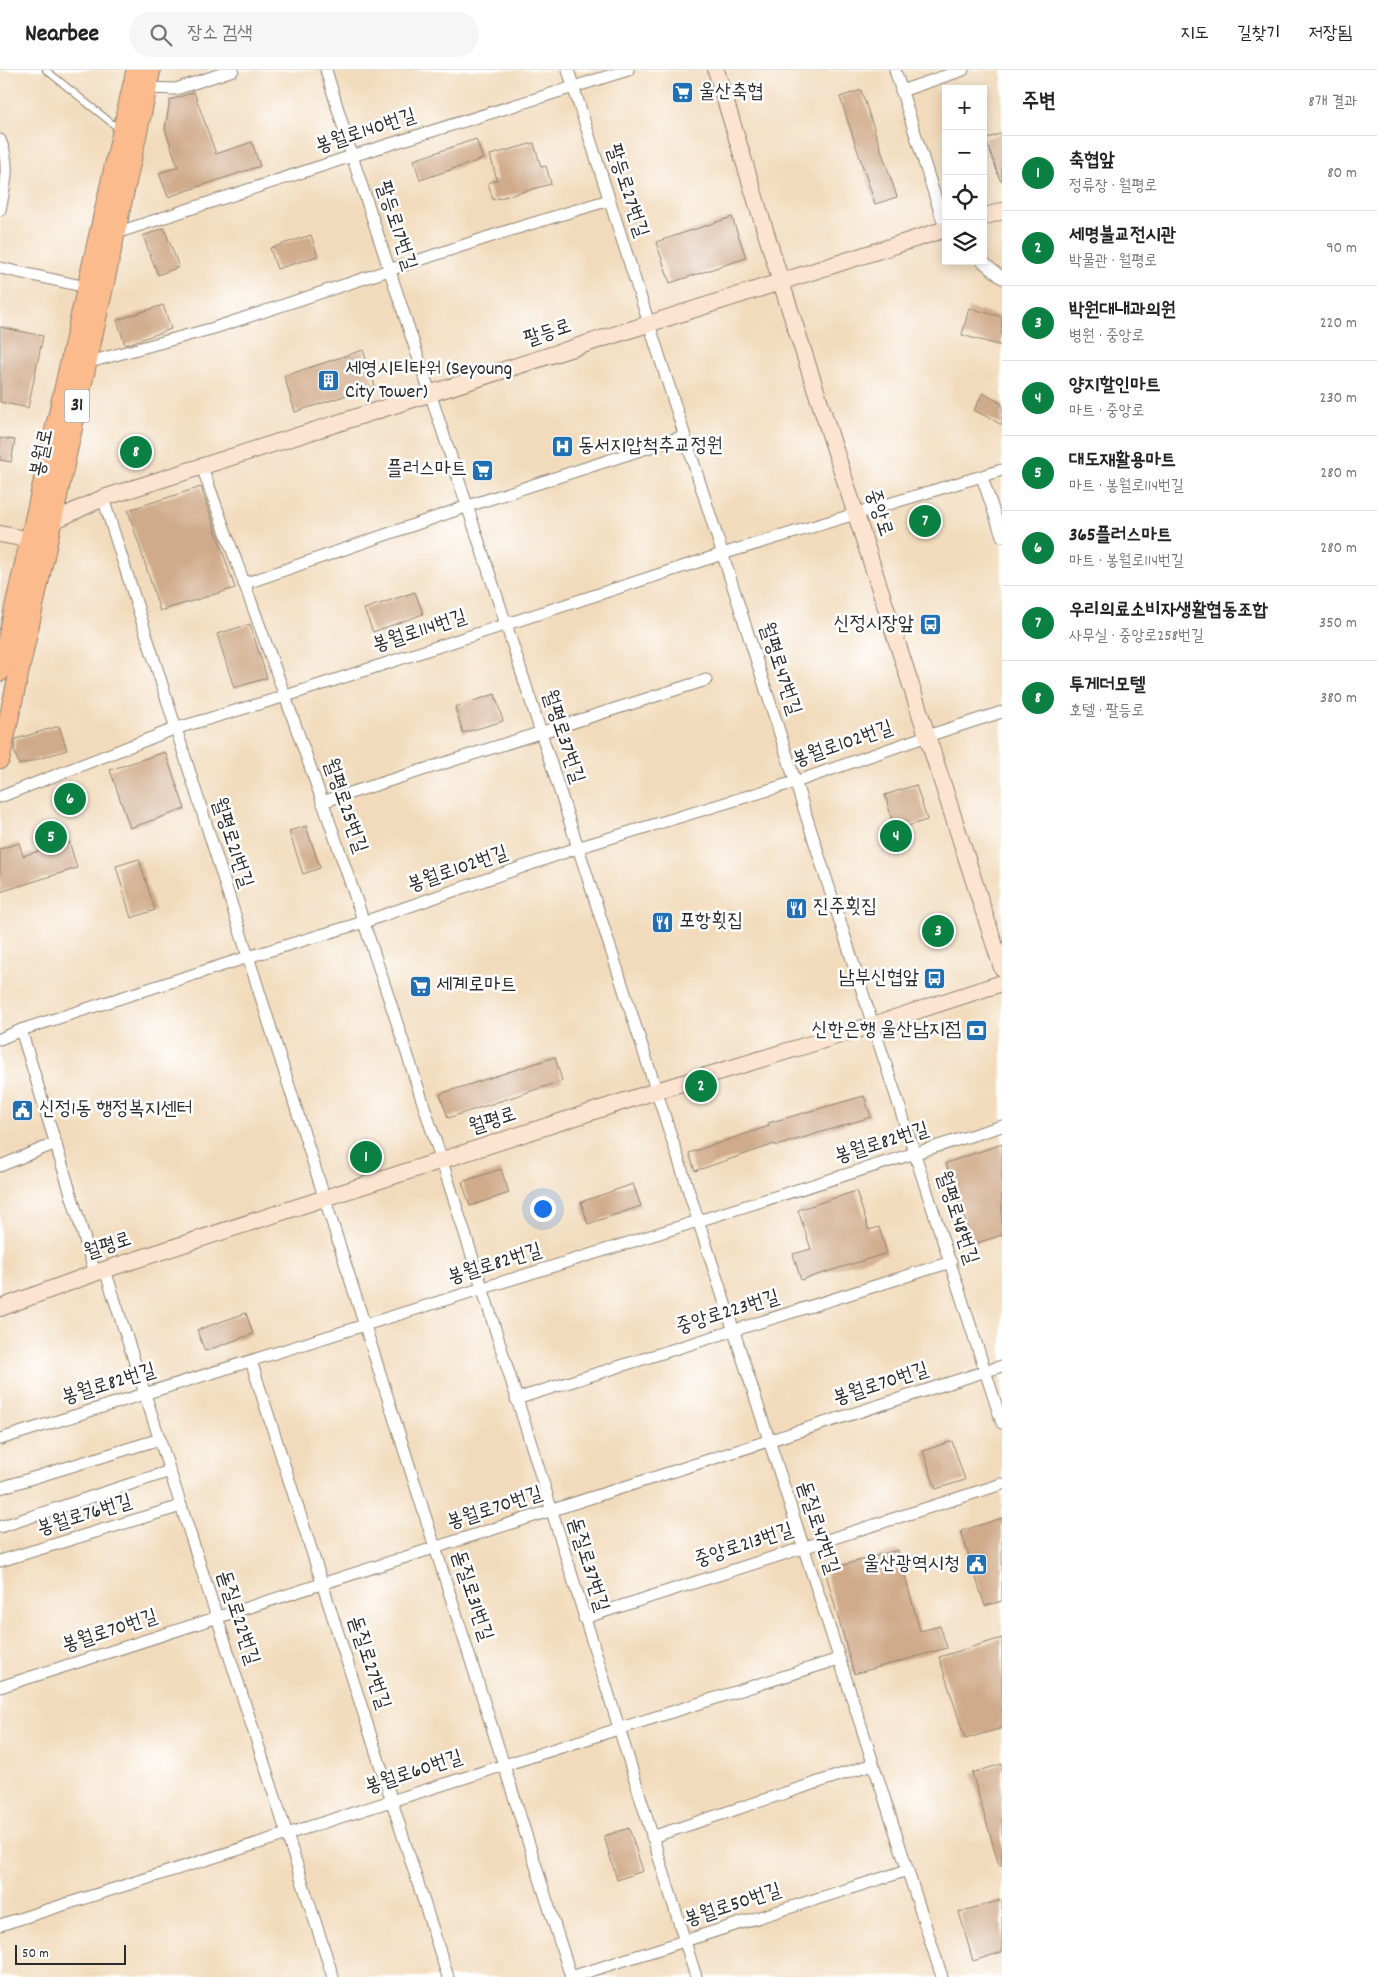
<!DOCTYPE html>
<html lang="ko">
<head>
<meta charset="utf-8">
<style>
	:root { --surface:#fff; --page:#f6f6f6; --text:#222; --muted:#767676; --line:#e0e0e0; --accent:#0b8043 }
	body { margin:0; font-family:Dekko,"Poor Story",sans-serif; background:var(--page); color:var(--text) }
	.controls { position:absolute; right:15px; top:15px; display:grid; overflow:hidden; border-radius:0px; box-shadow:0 2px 12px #0003 }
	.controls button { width:45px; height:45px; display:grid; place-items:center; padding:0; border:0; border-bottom:1px solid var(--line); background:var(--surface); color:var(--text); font:25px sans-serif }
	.scale { position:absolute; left:15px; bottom:12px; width:111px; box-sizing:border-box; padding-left:5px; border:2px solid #2b2b2b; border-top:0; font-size:14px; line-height:18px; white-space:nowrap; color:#2b2b2b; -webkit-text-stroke:4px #fff; paint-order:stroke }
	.you { position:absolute; left:542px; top:1138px; width:18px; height:18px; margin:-12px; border:4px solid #fff; border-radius:50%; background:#1a73e8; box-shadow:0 0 0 8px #1a73e833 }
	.badge { display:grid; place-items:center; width:32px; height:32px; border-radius:50%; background:var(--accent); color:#fff; font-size:16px; font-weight:700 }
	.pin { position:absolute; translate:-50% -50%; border:2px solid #fff; box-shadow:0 1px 5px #0006 }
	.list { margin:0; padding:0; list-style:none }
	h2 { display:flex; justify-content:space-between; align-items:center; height:65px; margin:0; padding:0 20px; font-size:21px }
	h2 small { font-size:16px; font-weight:400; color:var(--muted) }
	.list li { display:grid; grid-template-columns:32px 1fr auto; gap:15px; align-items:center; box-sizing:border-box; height:75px; padding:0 20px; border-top:1px solid var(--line) }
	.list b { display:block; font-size:19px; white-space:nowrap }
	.list p { margin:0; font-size:16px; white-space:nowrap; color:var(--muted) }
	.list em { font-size:16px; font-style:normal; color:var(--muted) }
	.icon { flex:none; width:28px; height:28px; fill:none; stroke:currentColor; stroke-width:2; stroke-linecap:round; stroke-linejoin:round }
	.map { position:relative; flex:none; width:1002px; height:1907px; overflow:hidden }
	header { display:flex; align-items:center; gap:30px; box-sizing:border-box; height:70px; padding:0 25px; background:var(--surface); border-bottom:1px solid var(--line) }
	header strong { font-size:24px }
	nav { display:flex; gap:28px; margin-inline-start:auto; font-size:18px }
	.search { width:350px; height:45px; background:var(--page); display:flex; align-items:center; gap:12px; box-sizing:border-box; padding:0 18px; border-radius:28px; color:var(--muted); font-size:19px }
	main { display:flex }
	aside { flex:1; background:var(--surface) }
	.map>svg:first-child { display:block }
	.building { fill:#d0ab8b }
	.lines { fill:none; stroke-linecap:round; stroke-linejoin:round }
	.lane-casing { stroke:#8e8374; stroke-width:8 }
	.street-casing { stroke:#8e8374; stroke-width:13 }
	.secondary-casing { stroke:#8e8374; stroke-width:18 }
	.primary-casing { stroke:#8e8374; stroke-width:21 }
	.lane { stroke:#fff; stroke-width:5.5 }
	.street { stroke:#fff; stroke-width:11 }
	.secondary { stroke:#fde4d1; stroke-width:16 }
	.primary { stroke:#fbbb8d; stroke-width:19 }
	.labels { text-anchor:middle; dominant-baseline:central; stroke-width:5; stroke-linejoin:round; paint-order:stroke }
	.shield { fill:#fff; stroke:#6b6b6b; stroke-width:1 }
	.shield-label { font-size:19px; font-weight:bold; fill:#2b2b2b }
	.poi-label { font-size:20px; fill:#2b2b2b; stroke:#fff; text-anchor:start }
	.street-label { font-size:20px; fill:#2b2b2b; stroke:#fff }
</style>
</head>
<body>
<header>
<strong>Nearbee</strong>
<div class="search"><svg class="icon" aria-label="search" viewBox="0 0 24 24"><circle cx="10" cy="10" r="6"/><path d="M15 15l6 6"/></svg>장소 검색</div>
<nav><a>지도</a><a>길찾기</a><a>저장됨</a></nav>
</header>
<main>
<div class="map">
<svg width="1002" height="1907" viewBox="0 0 1002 1907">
	<rect width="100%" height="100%" fill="#fff"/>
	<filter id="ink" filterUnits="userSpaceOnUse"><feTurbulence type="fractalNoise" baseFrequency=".02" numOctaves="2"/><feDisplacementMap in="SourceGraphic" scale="10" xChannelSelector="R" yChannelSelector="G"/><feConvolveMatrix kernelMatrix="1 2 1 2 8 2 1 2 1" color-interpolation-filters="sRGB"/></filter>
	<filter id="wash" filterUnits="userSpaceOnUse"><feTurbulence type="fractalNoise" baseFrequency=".0096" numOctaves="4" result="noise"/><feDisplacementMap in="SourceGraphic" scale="20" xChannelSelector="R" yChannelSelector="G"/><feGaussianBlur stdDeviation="1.12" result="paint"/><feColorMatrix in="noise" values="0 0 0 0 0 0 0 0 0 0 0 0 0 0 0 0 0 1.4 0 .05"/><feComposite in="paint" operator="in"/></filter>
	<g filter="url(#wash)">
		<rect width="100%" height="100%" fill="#f2dbbc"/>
		<g id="blocks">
			<g class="building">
				<path d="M861,20L897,127L875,134L840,27Z"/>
				<path d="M194,22L216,84L252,72L260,96L168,127L159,103L178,97L165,59L170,30Z"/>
				<path d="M1002,63V110H1000L986,69Z"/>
				<path d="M476,69L483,89L420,110L414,90Z"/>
				<path d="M534,73L541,97L546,96L551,114L493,130L488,113L497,110L490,85Z"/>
				<path d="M732,147L746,188L670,213L656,172Z"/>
				<path d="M164,158L179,197L158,205L143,166Z"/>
				<path d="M311,165L318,186L277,199L270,178Z"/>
				<path d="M163,235L171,259L125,275L117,250Z"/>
				<path d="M969,238L1002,247V276L962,265Z"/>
				<path d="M0,257L43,266L28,338L0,332Z"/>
				<path d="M363,280L375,316L295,342L284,306Z"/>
				<path d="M983,323L1002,334V355L974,340Z"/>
				<path d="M0,368L15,370L11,392L0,390Z"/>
				<path d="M201,417L235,518L160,541L128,440Z"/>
				<path d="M415,522L423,544L373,562L364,539Z"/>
				<path d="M250,554L267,608L234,618L217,564Z"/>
				<path d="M495,624L503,651L463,663L455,637Z"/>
				<path d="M59,656L67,680L19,695L14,680L16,669Z"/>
				<path d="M165,682L185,739L130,758L110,700Z"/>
				<path d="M916,715L927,750L895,760L885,725Z"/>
				<path d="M306,756L320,798L303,804L289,761Z"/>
				<path d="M69,771L77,798L0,822V779L19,773L23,786Z"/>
				<path d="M139,789L155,840L131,848L116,796Z"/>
				<path d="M555,987L562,1011L448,1048L440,1024Z"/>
				<path d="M864,1026L871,1047L776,1076L775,1074L695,1101L689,1083L769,1056L768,1053Z"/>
				<path d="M1002,1074V1165L973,1174L946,1093Z"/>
				<path d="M501,1099L509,1123L470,1136L462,1112Z"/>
				<path d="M633,1114L641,1136L588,1154L581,1132Z"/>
				<path d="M856,1121L869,1160L879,1157L887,1183L801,1210L793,1184L811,1179L798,1140Z"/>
				<path d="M246,1243L253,1264L205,1281L197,1260Z"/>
				<path d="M952,1371L965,1410L936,1419L923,1381Z"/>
				<path d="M1002,1448V1531L985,1536L961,1461Z"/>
				<path d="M898,1480L920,1561L940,1556L947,1578L854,1604L825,1500Z"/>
				<path d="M1002,1568V1658L965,1669L939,1587Z"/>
				<path d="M1002,1694V1795H999L972,1703Z"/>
				<path d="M629,1758L643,1801L617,1810L604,1766Z"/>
				<path d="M1002,1830V1882L973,1891L959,1842Z"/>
			</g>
		</g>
	</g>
	<g filter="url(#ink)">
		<use href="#blocks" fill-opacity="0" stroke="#8e8374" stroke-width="1"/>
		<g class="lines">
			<defs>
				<path id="lane" d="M46,0L119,59"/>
				<g id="street">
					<path d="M326,0L352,86L506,554L942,1907"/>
					<path d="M568,0L873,955L1002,1353"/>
					<path d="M895,0L946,161"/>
					<path d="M147,18L176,19L233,0"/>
					<path d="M901,21L963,0"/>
					<path d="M0,70C11,93 5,116 0,140"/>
					<path d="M116,163L352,86L628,0"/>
					<path d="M982,191L1002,208"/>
					<path d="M0,198L91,218"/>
					<path d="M86,293L214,258L501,163L609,130"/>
					<path d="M202,397C257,549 314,702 365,856C481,1204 587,1556 696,1907"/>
					<path d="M982,407L1002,466"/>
					<path d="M103,428L571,1907"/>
					<path d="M244,514L468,436L684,366"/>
					<path d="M0,727L174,659L286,626L722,484L1002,400"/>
					<path d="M322,732L706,610"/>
					<path d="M21,960L95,1203"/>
					<path d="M0,969L21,960L248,887L364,852L577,778L795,712L927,666L1002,642"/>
					<path d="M0,1096L56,1073"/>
					<path d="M105,1200L333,1907"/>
					<path d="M251,1291L448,1907"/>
					<path d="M516,1329L951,1192"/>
					<path d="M0,1369L1002,1056"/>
					<path d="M0,1418L160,1369"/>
					<path d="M0,1457L170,1401"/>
					<path d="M0,1491L181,1436"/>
					<path d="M584,1548L1002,1414"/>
					<path d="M0,1617L1002,1296"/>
					<path d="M652,1767L873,1694"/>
					<path d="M0,1855L839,1589"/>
					<path d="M571,1907L908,1800"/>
				</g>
				<g id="secondary">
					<path d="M716,0L781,212L1002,898"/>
					<path d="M983,147L1002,141"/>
					<path d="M51,452L103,428L946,159"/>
					<path d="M0,464L42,472"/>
					<path d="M0,1238L95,1203L325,1128L656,1021L873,955L1002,913"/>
				</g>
				<g id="primary">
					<path d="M0,602L136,0"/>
					<path d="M0,689L151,0"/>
				</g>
			</defs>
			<use href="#lane" class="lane-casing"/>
			<use href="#street" class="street-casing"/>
			<use href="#secondary" class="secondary-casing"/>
			<use href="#primary" class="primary-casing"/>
			<use href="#lane" class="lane"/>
			<use href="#street" class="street"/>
			<use href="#secondary" class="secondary"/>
			<use href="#primary" class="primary"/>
		</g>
	</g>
	<defs>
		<symbol id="supermarket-square" viewBox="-11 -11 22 22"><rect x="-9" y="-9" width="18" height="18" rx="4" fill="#1f6fb2" stroke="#fff"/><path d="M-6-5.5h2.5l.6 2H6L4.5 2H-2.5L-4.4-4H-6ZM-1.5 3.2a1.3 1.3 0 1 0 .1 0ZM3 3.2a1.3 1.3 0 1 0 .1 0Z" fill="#fff"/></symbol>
		<symbol id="building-square" viewBox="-11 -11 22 22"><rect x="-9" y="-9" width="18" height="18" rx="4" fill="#1f6fb2" stroke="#fff"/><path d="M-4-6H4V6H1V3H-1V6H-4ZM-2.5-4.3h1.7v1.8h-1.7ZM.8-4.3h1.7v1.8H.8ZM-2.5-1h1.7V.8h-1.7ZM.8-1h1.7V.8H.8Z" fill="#fff"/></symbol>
		<symbol id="hospital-square" viewBox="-11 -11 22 22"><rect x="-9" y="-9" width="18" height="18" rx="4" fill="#1f6fb2" stroke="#fff"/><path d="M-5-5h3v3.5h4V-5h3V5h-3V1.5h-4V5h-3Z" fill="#fff"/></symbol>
		<symbol id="bus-square" viewBox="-11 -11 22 22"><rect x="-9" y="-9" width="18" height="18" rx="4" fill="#1f6fb2" stroke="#fff"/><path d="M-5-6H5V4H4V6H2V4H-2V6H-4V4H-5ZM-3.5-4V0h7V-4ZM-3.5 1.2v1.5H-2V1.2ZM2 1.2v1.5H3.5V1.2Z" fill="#fff"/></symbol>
		<symbol id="restaurant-square" viewBox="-11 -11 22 22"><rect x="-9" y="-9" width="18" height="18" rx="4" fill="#1f6fb2" stroke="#fff"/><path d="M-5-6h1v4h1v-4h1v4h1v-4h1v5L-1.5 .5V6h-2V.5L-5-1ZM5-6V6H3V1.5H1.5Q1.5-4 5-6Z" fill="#fff"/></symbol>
		<symbol id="bank-square" viewBox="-11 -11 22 22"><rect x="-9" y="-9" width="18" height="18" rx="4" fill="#1f6fb2" stroke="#fff"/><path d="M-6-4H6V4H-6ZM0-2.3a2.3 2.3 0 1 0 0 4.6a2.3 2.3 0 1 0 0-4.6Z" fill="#fff"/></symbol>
		<symbol id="civic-square" viewBox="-11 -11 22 22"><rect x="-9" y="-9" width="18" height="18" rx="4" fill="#1f6fb2" stroke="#fff"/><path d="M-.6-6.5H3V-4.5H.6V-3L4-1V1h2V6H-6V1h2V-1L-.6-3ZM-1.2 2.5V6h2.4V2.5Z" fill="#fff"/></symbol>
	</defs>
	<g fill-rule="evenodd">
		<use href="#supermarket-square" x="670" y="10" width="25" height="25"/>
		<use href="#building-square" x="316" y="298" width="25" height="25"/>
		<use href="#hospital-square" x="550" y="364" width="25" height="25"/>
		<use href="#supermarket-square" x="470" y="388" width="25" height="25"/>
		<use href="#bus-square" x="918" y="542" width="25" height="25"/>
		<use href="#restaurant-square" x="784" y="826" width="25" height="25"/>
		<use href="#restaurant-square" x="650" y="840" width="25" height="25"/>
		<use href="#bus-square" x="922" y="896" width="25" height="25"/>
		<use href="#supermarket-square" x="408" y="904" width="25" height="25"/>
		<use href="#bank-square" x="964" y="948" width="25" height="25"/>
		<use href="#civic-square" x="10" y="1028" width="25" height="25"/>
		<use href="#civic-square" x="964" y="1482" width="25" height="25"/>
	</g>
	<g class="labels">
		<rect class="shield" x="64.5" y="319.5" width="25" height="33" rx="4"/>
		<g class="shield-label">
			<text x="77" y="336">31</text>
		</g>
		<g class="poi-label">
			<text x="699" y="23">울산축협</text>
			<text x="345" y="300">세영시티타워 (Seyoung<tspan x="345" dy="23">City Tower)</tspan></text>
			<text x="578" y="377">동서지압척추교정원</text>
			<text x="467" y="400" text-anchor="end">플러스마트</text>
			<text x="914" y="555" text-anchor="end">신정시장앞</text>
			<text x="813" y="838">진주횟집</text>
			<text x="679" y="852">포항횟집</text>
			<text x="919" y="909" text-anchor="end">남부신협앞</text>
			<text x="436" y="916">세계로마트</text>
			<text x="961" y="961" text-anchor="end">신한은행 울산남지점</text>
			<text x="39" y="1040">신정1동 행정복지센터</text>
			<text x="960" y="1495" text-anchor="end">울산광역시청</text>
		</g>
		<g class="street-label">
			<text transform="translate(366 62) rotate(-18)">봉월로140번길</text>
			<text transform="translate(626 121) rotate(72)">팔등로27번길</text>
			<text transform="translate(395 156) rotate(72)">팔등로17번길</text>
			<text transform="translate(548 264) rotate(-18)">팔등로</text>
			<text transform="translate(43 383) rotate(-78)">봉월로</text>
			<text transform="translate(878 443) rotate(72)">중앙로</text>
			<text transform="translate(420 562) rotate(-18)">봉월로114번길</text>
			<text transform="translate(779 599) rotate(72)">월평로47번길</text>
			<text transform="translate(562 667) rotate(72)">월평로37번길</text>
			<text transform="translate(843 675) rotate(-19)">봉월로102번길</text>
			<text transform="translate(344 736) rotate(71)">월평로25번길</text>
			<text transform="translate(231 773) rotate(72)">월평로21번길</text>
			<text transform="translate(458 800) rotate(-19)">봉월로102번길</text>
			<text transform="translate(493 1052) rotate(-18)">월평로</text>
			<text transform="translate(882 1074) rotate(-17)">봉월로82번길</text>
			<text transform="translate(956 1148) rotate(72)">월평로48번길</text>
			<text transform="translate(108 1177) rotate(-18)">월평로</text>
			<text transform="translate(495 1195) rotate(-17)">봉월로82번길</text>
			<text transform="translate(728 1243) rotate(-17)">중앙로223번길</text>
			<text transform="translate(109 1315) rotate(-17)">봉월로82번길</text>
			<text transform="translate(881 1315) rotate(-18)">봉월로70번길</text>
			<text transform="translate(495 1439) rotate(-18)">봉월로70번길</text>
			<text transform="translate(85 1446) rotate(-17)">봉월로76번길</text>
			<text transform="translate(817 1458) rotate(72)">돋질로47번길</text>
			<text transform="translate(744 1476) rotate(-18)">중앙로213번길</text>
			<text transform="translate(587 1495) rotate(73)">돋질로37번길</text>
			<text transform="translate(471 1526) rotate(72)">돋질로31번길</text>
			<text transform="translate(237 1548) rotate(72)">돋질로22번길</text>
			<text transform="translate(110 1562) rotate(-18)">봉월로70번길</text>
			<text transform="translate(368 1593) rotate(72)">돋질로27번길</text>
			<text transform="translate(414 1703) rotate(-18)">봉월로60번길</text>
			<text transform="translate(733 1836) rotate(-18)">봉월로50번길</text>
		</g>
	</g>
</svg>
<div class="controls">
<button>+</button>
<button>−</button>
<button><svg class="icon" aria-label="locate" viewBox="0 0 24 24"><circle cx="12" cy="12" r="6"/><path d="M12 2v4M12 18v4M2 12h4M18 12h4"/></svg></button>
<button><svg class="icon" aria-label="layers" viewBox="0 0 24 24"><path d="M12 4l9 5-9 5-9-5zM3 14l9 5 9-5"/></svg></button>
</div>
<div class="scale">50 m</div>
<div class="you"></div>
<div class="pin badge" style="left:366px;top:1087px">1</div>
<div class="pin badge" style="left:701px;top:1016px">2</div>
<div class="pin badge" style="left:938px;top:861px">3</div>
<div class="pin badge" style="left:896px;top:766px">4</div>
<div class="pin badge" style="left:51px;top:767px">5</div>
<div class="pin badge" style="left:70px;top:729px">6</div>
<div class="pin badge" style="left:925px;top:451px">7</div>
<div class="pin badge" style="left:136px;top:382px">8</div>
</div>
<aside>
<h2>주변<small>8개 결과</small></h2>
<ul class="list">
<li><span class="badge">1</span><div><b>축협앞</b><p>정류장 · 월평로</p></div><em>80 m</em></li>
<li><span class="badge">2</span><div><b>세명불교전시관</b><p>박물관 · 월평로</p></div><em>90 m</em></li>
<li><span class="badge">3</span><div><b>박원대내과의원</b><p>병원 · 중앙로</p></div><em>220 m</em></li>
<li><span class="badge">4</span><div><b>양지할인마트</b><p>마트 · 중앙로</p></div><em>230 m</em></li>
<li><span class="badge">5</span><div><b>대도재활용마트</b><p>마트 · 봉월로114번길</p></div><em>280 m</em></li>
<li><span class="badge">6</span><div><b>365플러스마트</b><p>마트 · 봉월로114번길</p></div><em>280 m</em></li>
<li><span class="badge">7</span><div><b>우리의료소비자생활협동조합</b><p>사무실 · 중앙로258번길</p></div><em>350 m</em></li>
<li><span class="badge">8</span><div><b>투게더모텔</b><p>호텔 · 팔등로</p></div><em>380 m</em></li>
</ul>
</aside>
</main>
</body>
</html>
